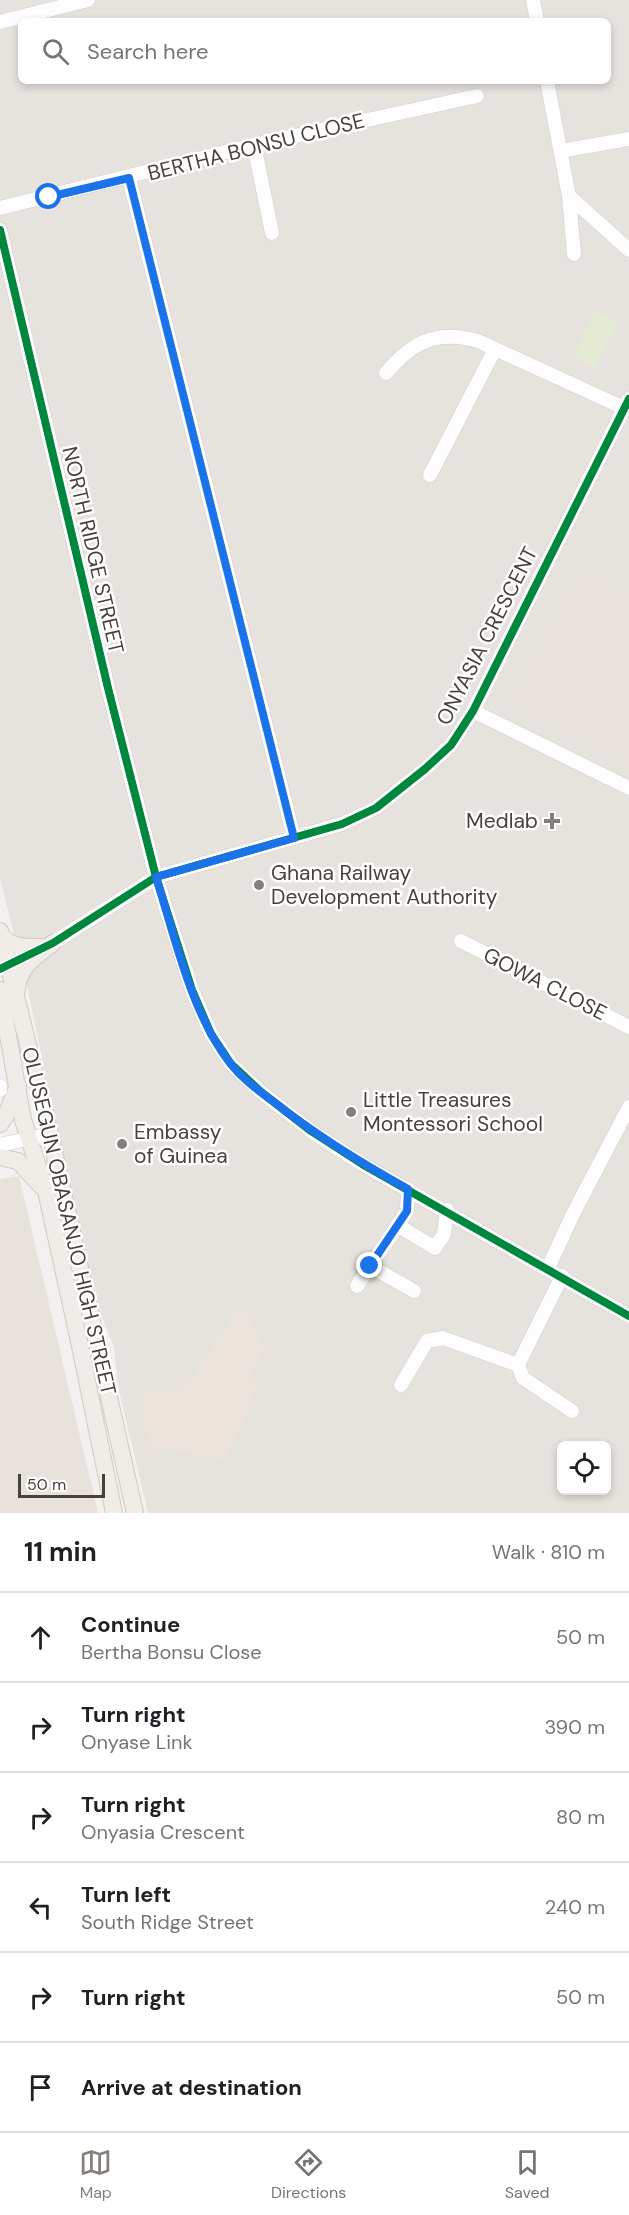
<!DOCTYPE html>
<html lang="en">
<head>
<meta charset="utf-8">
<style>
	:root { --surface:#fff; --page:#f2f2f2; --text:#202124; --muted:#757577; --line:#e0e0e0; --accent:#847f7a }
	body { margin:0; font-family:"DM Sans",sans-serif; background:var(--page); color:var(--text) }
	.controls { position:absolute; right:18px; bottom:18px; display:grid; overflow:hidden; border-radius:9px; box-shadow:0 3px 9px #0003 }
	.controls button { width:54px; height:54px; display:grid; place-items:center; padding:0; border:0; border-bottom:2px solid var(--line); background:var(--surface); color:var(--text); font:30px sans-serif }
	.scale { position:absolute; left:18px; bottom:15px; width:87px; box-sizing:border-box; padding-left:6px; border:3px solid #49413b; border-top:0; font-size:16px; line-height:21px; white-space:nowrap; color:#49413b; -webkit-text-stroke:4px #fff; paint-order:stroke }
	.stop { position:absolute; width:18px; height:18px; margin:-14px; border:4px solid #1a73e8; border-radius:50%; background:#fff }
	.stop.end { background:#1a73e8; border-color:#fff; box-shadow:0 2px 6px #0008 }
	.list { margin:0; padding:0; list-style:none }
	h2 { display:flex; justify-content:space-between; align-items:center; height:78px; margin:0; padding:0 24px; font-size:26px }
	h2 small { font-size:20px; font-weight:400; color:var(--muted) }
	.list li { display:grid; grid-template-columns:39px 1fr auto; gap:18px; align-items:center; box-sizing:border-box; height:90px; padding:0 24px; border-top:2px solid var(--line) }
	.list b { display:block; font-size:22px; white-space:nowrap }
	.list p { margin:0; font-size:20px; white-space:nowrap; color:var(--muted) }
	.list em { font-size:20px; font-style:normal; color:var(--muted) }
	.icon { flex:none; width:33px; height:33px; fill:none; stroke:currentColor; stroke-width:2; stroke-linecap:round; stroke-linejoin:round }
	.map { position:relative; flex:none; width:629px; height:1513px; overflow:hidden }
	.search { position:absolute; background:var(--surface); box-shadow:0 3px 9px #0003; left:18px; right:18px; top:18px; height:66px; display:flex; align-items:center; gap:15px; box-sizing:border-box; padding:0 21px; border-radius:9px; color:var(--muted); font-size:22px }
	.sheet { height:618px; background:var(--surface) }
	nav { display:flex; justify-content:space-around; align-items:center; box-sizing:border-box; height:84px; border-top:2px solid var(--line); background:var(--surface); font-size:16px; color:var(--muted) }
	nav a { display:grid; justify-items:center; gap:3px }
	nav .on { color:var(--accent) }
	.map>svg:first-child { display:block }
	.residential { fill:#e6e2de; fill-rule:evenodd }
	.commercial { fill:#ece3dd }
	.education { fill:#e8e2dc }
	.pitch { fill:#e5ead2 }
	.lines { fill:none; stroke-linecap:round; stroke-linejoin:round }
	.minor-casing { stroke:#d1cecc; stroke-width:15 }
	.major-casing { stroke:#d3c9bf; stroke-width:18 }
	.minor { stroke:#fdfdfd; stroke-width:14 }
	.major { stroke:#f0ece7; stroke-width:16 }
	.cycleway-casing { stroke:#fff; stroke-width:11 }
	.cycleway { stroke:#00873e; stroke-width:8 }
	.route { stroke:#1a73e8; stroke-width:8 }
	.poi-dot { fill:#847f7a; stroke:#fff; stroke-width:2 }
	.labels { text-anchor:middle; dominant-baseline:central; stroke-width:5; stroke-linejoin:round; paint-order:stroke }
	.street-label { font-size:21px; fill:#49413b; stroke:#fff }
	.poi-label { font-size:21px; fill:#49413b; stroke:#fff; text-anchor:start }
</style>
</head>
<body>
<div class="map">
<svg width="629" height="1513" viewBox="0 0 629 1513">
	<rect width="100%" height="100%" fill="#f3f1ef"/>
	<path class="residential" d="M0,0H629V1513H148L118,1386L114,1347L88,1283L28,990L0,879ZM21,21H608V81H21ZM562,1446H606V1490H562Z"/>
	<path class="commercial" d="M243,1302L264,1345L249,1377L259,1382L226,1461L148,1445L141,1394L182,1392Z"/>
	<g class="education">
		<path d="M577,563L629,590V770L504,704Z"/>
		<path d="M19,1176L98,1513H0V1179Z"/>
	</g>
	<path class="pitch" d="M595,311L618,322L595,368L573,357Z"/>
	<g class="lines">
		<defs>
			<g id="minor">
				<path d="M533,0L537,21"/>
				<path d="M0,22L88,0"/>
				<path d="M547,81L569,196L574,254"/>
				<path d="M254,145L272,233"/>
				<path d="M561,151L629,139"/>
				<path d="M129,178L294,838"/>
				<path d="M569,196L629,250"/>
				<path d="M0,208L254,145L477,96"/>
				<path d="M0,230L108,688L156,877L192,990L211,1034L231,1064L261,1092L311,1131L362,1164L629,1316"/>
				<path d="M386,373C412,342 437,329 478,341L624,408"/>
				<path d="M430,475L495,349"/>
				<path d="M473,711L629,788"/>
				<path d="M461,941L629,1027"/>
				<path d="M0,969L53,943L156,877L342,824L376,808L425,769L451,745L473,711L629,399"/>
				<path d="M0,1086V1090"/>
				<path d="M0,1145L50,1134"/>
				<path d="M397,1225L435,1248L444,1234L447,1210"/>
				<path d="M370,1266L414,1291"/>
				<path d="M548,1268L573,1214L629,1107"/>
				<path d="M357,1286L407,1211L408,1189"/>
				<path d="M518,1365L562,1276"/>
				<path d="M401,1385L427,1341L443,1338L518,1365L523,1378L572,1411"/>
			</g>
			<g id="major">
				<path d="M0,931L50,1134L135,1513"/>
				<path d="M1,936C14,948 25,947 41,947"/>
				<path d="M0,990L23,1120L46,1191L80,1346L114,1513"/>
				<path d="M17,990C18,967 36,956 53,943"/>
				<path d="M0,1124L6,1115L18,1086"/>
				<path d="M0,1157L18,1161L41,1186"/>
			</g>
		</defs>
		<use href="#minor" class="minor-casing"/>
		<use href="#major" class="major-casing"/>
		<use href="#minor" class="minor"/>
		<use href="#major" class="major"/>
		<defs>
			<g id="cycleway">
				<path d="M0,230L108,688L156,877L192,990L211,1034L231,1064L261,1092L311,1131L362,1164L629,1316"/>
				<path d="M0,969L53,943L156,877L342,824L376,808L425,769L451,745L473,711L629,399"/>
			</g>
		</defs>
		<use href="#cycleway" class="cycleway-casing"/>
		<use href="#cycleway" class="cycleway"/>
	</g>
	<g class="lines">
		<path class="route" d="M49,197L129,178L294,838L156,877C175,937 191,1013 230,1063C241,1078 259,1091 274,1102C317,1136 361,1163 408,1189L407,1211L370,1266"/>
	</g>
	<g class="poi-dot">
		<path d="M549 812h6v6h6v6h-6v6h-6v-6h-6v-6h6z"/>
		<circle cx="259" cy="885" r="6"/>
		<circle cx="351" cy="1112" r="6"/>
		<circle cx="122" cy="1144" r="6"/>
	</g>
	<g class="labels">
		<g class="street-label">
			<text transform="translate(256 147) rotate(-14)">BERTHA BONSU CLOSE</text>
			<text transform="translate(93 550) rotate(77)">NORTH RIDGE STREET</text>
			<text transform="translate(487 636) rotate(-63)">ONYASIA CRESCENT</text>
			<text transform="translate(545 984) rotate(27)">GOWA CLOSE</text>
			<text transform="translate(69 1221) rotate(77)">OLUSEGUN OBASANJO HIGH STREET</text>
		</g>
		<g class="poi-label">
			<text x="538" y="821" text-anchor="end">Medlab</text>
			<text x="271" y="873">Ghana Railway<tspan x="271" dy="24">Development Authority</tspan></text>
			<text x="363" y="1100">Little Treasures<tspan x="363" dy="24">Montessori School</tspan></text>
			<text x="134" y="1132">Embassy<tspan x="134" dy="24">of Guinea</tspan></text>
		</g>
	</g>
</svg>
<div class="controls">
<button><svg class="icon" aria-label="locate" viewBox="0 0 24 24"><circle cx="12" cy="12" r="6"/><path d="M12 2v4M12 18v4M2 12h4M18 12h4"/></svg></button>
</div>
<div class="scale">50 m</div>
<div class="stop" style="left:49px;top:197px"></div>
<div class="stop end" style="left:370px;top:1266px"></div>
<div class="search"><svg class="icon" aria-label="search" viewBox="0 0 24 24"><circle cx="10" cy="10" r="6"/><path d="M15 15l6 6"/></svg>Search here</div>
</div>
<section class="sheet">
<h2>11 min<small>Walk · 810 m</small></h2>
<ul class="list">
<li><svg class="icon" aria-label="ahead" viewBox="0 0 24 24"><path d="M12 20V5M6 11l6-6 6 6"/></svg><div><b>Continue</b><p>Bertha Bonsu Close</p></div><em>50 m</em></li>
<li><svg class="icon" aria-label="right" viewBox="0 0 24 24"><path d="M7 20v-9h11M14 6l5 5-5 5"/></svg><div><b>Turn right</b><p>Onyase Link</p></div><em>390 m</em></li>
<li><svg class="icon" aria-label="right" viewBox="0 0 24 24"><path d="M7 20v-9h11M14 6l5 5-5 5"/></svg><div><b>Turn right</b><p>Onyasia Crescent</p></div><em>80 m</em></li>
<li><svg class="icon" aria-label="left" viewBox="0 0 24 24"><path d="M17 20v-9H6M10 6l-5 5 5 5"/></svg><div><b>Turn left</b><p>South Ridge Street</p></div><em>240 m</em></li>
<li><svg class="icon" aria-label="right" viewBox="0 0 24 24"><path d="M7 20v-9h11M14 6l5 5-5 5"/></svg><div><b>Turn right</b></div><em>50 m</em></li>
<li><svg class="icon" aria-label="arrive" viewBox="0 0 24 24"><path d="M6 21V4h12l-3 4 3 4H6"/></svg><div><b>Arrive at destination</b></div></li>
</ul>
</section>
<nav>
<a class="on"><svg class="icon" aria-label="map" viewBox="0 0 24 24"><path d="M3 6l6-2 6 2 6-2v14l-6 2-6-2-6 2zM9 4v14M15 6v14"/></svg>Map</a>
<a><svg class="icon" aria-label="directions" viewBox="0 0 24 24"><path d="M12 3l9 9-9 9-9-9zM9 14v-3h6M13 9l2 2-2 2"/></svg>Directions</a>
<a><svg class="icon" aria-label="saved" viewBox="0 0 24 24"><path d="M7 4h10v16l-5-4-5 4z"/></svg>Saved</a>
</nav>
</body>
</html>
